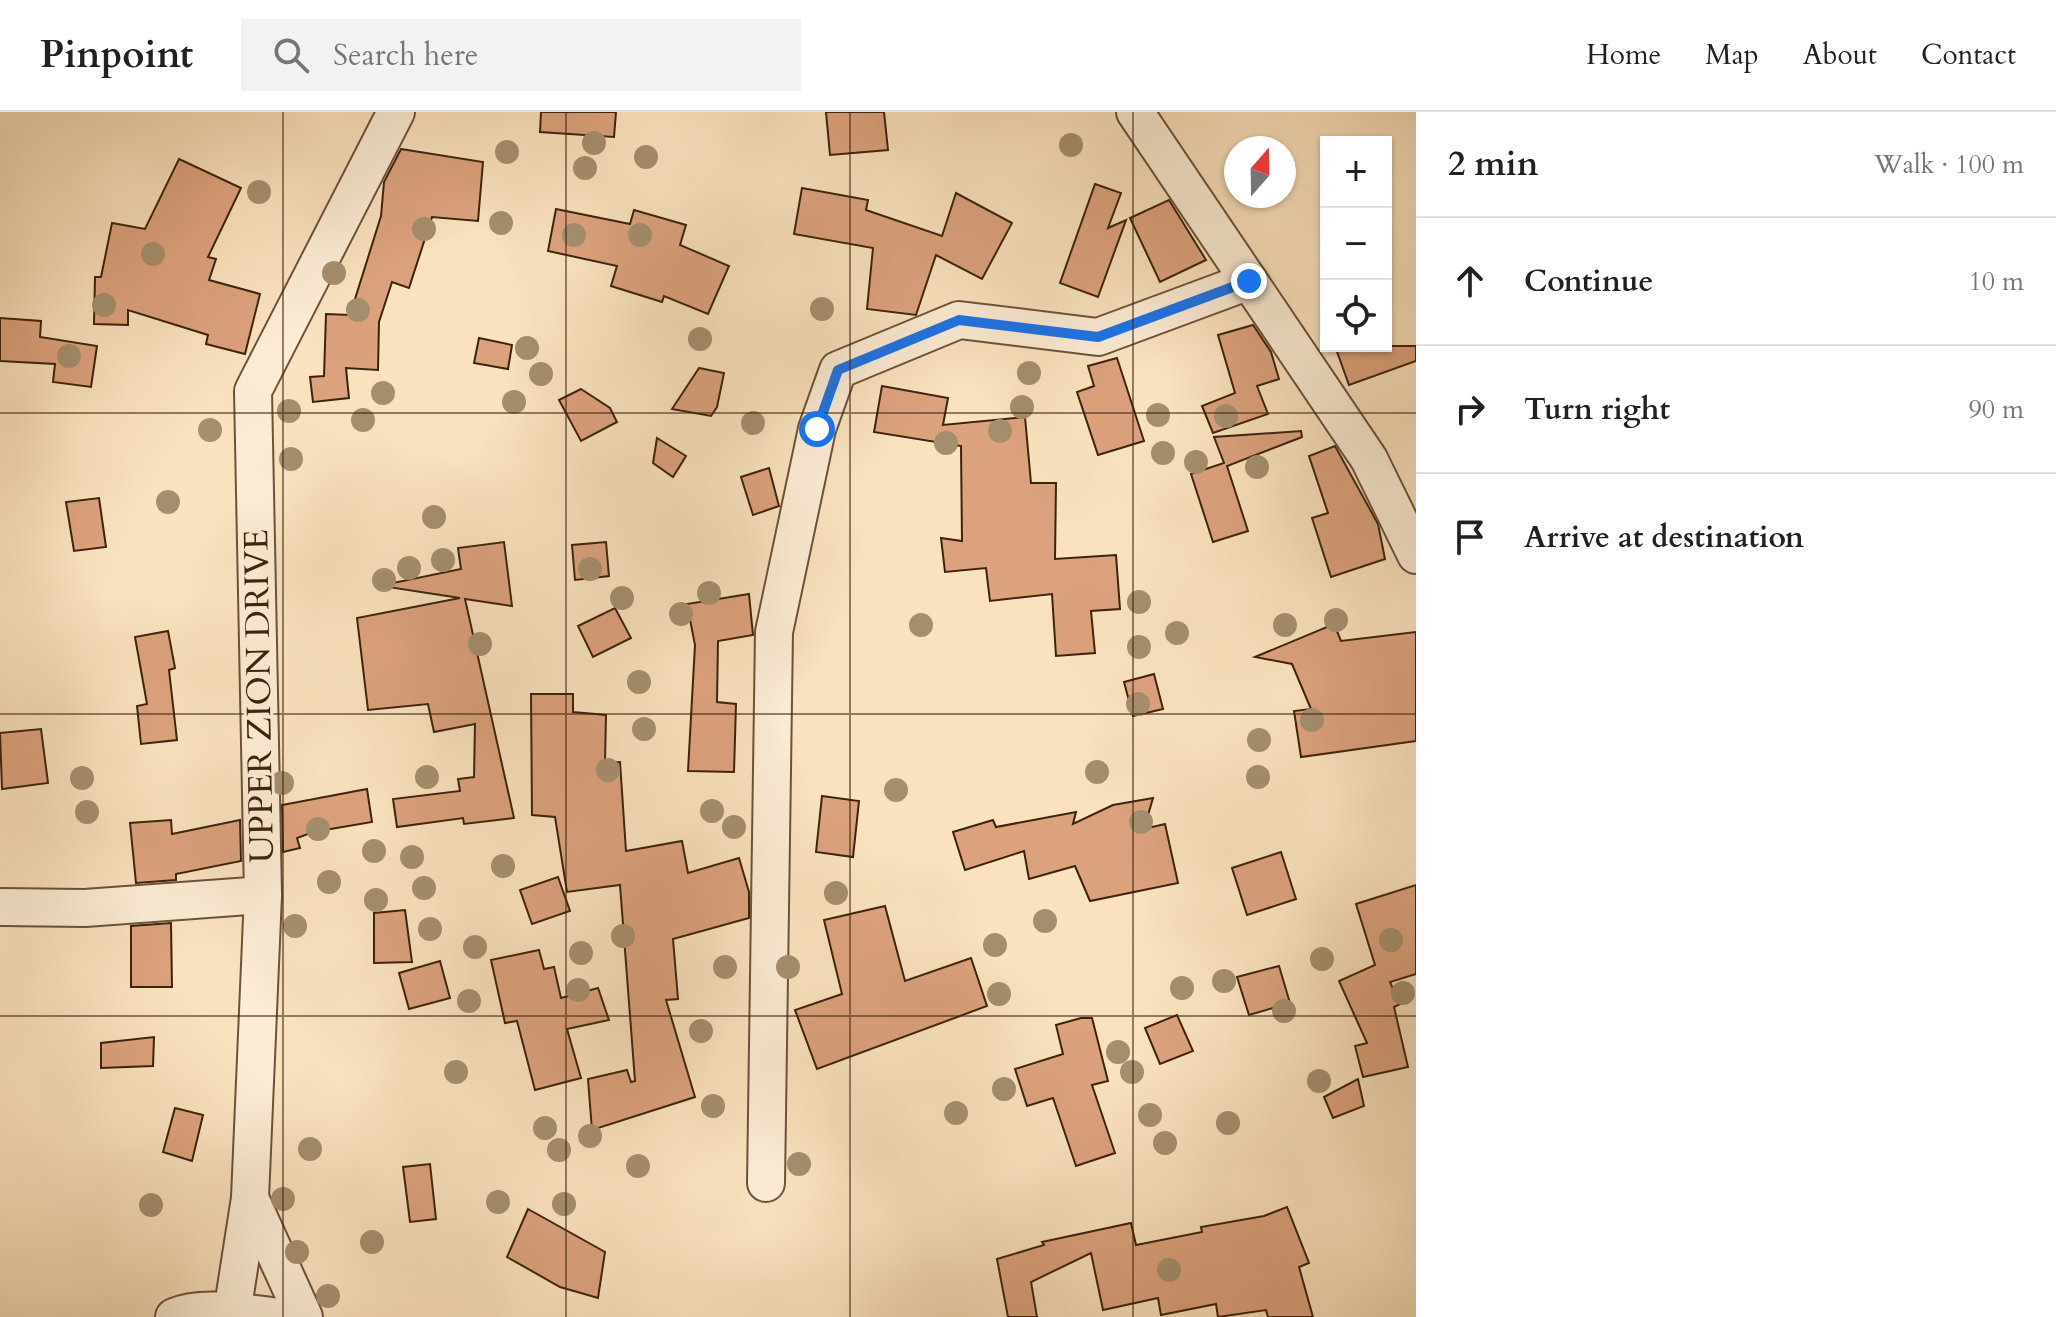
<!DOCTYPE html>
<html lang="en">
<head>
<meta charset="utf-8">
<style>
	:root { --surface:#fff; --page:#f2f2f2; --text:#202124; --muted:#757577; --line:#e0e0e0 }
	body { margin:0; font-family:Cardo,serif; background:var(--page); color:var(--text) }
	.controls { position:absolute; right:24px; top:24px; display:grid; overflow:hidden; border-radius:0px; box-shadow:0 2px 6px #0004 }
	.controls button { width:72px; height:72px; display:grid; place-items:center; padding:0; border:0; border-bottom:2px solid var(--line); background:var(--surface); color:var(--text); font:40px sans-serif }
	.compass { position:absolute; left:1224px; top:24px; width:72px; height:72px; border-radius:50%; background:var(--surface); box-shadow:0 2px 6px #0004; rotate:20deg }
	.stop { position:absolute; width:24px; height:24px; margin:-18px; border:6px solid #1a73e8; border-radius:50%; background:#fff }
	.stop.end { background:#1a73e8; border-color:#fff; box-shadow:0 2px 8px #0008 }
	.list { margin:0; padding:0; list-style:none }
	h2 { display:flex; justify-content:space-between; align-items:center; height:104px; margin:0; padding:0 32px; font-size:34px }
	h2 small { font-size:26px; font-weight:400; color:var(--muted) }
	.list li { display:grid; grid-template-columns:52px 1fr auto; gap:24px; align-items:center; box-sizing:border-box; height:128px; padding:0 32px; border-top:2px solid var(--line) }
	.list b { display:block; font-size:30px; white-space:nowrap }
	.list em { font-size:26px; font-style:normal; color:var(--muted) }
	.icon { flex:none; width:44px; height:44px; fill:none; stroke:currentColor; stroke-width:2; stroke-linecap:round; stroke-linejoin:round }
	.map { position:relative; flex:none; width:1416px; height:1205px; overflow:hidden }
	header { display:flex; align-items:center; gap:48px; box-sizing:border-box; height:112px; padding:0 40px; background:var(--surface); border-bottom:2px solid var(--line) }
	header strong { font-size:38px }
	nav { display:flex; gap:44px; margin-inline-start:auto; font-size:28px }
	.search { width:560px; height:72px; background:var(--page); display:flex; align-items:center; gap:20px; box-sizing:border-box; padding:0 28px; border-radius:0px; color:var(--muted); font-size:30px }
	main { display:flex }
	aside { flex:1; background:var(--surface) }
	.map>svg:first-child { display:block }
	.building { fill:#dca27d; stroke:#3d220d; stroke-width:2 }
	.lines { fill:none; stroke-linecap:round; stroke-linejoin:round }
	.minor-casing { stroke:#6c5239; stroke-width:40 }
	.minor { stroke:#fcecd5; stroke-width:36 }
	.tree { fill:#a58e6e }
	.route { stroke:#1a73e8; stroke-width:10 }
	.grid { fill:none; stroke:#3d220d; stroke-width:2; stroke-opacity:0.55 }
	.labels { text-anchor:middle; dominant-baseline:central; stroke-width:6; stroke-linejoin:round; paint-order:stroke }
	.street-label { font-size:34px; fill:#3d220d; stroke:#fcecd5 }
</style>
</head>
<body>
<header>
<strong>Pinpoint</strong>
<div class="search"><svg class="icon" aria-label="search" viewBox="0 0 24 24"><circle cx="10" cy="10" r="6"/><path d="M15 15l6 6"/></svg>Search here</div>
<nav><a>Home</a><a>Map</a><a>About</a><a>Contact</a></nav>
</header>
<main>
<div class="map">
<svg width="1416" height="1205" viewBox="0 0 1416 1205">
	<rect width="100%" height="100%" fill="#fae2be"/>
	<filter id="stains"><feTurbulence type="fractalNoise" baseFrequency=".0025" numOctaves="4"/><feColorMatrix values="0 0 0 0 .2 0 0 0 0 .09 0 0 0 0 .02 0 0 0 .5 -.17"/></filter>
	<radialGradient id="worn" r=".72"><stop offset=".6" stop-color="#630" stop-opacity="0"/><stop offset="1" stop-color="#630" stop-opacity=".3"/></radialGradient>
	<g class="building">
		<path d="M541,0H616L614,25L540,20Z"/>
		<path d="M826,0H884L888,38L830,43Z"/>
		<path d="M401,37L483,50L478,109L432,105L409,176L392,170L379,210L378,258L346,256L349,286L313,290L310,265L324,264L326,202L350,203L381,104L384,70Z"/>
		<path d="M179,47L241,76L208,145L216,147L209,168L260,182L245,242L206,232L208,223L128,198V213L94,212L95,165H101L112,111L145,117Z"/>
		<path d="M1095,72L1121,81L1108,116L1126,108L1098,185L1060,171Z"/>
		<path d="M802,76L868,88L866,98L942,124L956,81L1012,111L982,167L936,143L916,203L867,197L873,136L794,122Z"/>
		<path d="M1169,88L1206,148L1160,170L1130,106Z"/>
		<path d="M556,97L630,112L634,98L686,113L680,133L729,154L708,202L664,184L662,190L611,174L617,154L548,139Z"/>
		<path d="M0,206L41,209L40,225L97,234L91,275L53,270L55,252L0,249Z"/>
		<path d="M1253,213L1271,240L1279,267L1257,274L1268,302L1213,321L1202,294L1235,281L1218,223Z"/>
		<path d="M479,226L512,233L508,257L474,251Z"/>
		<path d="M1335,234H1416V249L1349,273Z"/>
		<path d="M1117,246L1144,329L1098,343L1077,280L1094,274L1088,254Z"/>
		<path d="M699,256L724,261L717,295L711,304L672,297Z"/>
		<path d="M882,274L948,286L943,313L1025,305L1031,371H1056L1055,447L1116,443L1120,497L1091,499L1095,541L1056,544L1052,482L990,489L986,456L945,460L941,426L962,429L961,334L874,320Z"/>
		<path d="M581,277L610,296L617,310L581,329L559,288Z"/>
		<path d="M1301,319L1302,325L1227,354L1248,419L1213,430L1191,362L1224,351L1214,325Z"/>
		<path d="M657,326L686,344L673,365L653,351Z"/>
		<path d="M1335,334L1378,412L1385,447L1331,465L1312,406L1328,401L1309,344Z"/>
		<path d="M769,356L779,394L753,403L741,365Z"/>
		<path d="M99,386L106,435L74,439L66,390Z"/>
		<path d="M504,430L512,494L465,487L514,706L464,712L463,706L397,715L393,687L460,679L458,667L474,665L475,612L434,620L428,592L368,598L357,506L460,486L388,475V472L461,457L458,436Z"/>
		<path d="M606,430L609,464L575,468L572,433Z"/>
		<path d="M749,482L753,523L718,529L717,590L736,592L734,660L688,659L695,533L687,492Z"/>
		<path d="M615,496L631,526L593,545L578,514Z"/>
		<path d="M1334,512L1341,529L1416,520V629L1301,645L1294,599L1311,597L1292,552L1255,545Z"/>
		<path d="M168,519L175,556L169,558L177,628L141,632L137,594L147,592L135,525Z"/>
		<path d="M1154,562L1163,597L1133,604L1124,570Z"/>
		<path d="M531,582H573V600L606,603L605,651L620,650L626,739L682,729L688,761L739,746L749,780V806L673,827L678,887L666,888L695,985L592,1018L588,967L627,958L631,970L635,969L620,773L567,780L555,705L532,703Z"/>
		<path d="M41,617L48,671L2,677L0,621Z"/>
		<path d="M367,677L372,710L313,720L297,726L300,736L283,740L282,693Z"/>
		<path d="M822,684L859,689L853,745L816,740Z"/>
		<path d="M1153,686L1144,717L1165,712L1178,771L1090,789L1075,754L1029,767L1024,739L965,758L953,720L993,708L996,715L1076,700L1073,712L1113,693Z"/>
		<path d="M171,708L172,722L240,708L241,749L176,762V768L136,771L130,711Z"/>
		<path d="M1281,740L1296,787L1247,803L1232,756Z"/>
		<path d="M558,765L570,799L532,812L520,778Z"/>
		<path d="M1416,773V862L1390,870L1400,892L1394,895L1408,955L1363,965L1355,934L1367,931L1339,869L1375,853L1356,792Z"/>
		<path d="M885,794L905,869L971,846L987,894L817,957L795,898L842,882L824,808Z"/>
		<path d="M405,798L412,850L374,851V801Z"/>
		<path d="M171,811L172,875H131V814Z"/>
		<path d="M539,838L544,857L554,855L561,886L598,876L609,908L567,917L581,966L535,978L517,909L505,911L491,848Z"/>
		<path d="M440,849L450,886L409,897L399,861Z"/>
		<path d="M1279,854L1290,891L1249,903L1237,865Z"/>
		<path d="M1177,903L1193,939L1160,952L1145,916Z"/>
		<path d="M1081,906H1092L1108,969L1092,973L1115,1041L1076,1054L1053,986L1027,994L1015,957L1063,942L1056,913Z"/>
		<path d="M154,925L153,954L101,956V931Z"/>
		<path d="M1358,967L1364,994L1333,1006L1324,985Z"/>
		<path d="M175,996L203,1003L192,1049L163,1040Z"/>
		<path d="M430,1052L436,1107L410,1110L403,1055Z"/>
		<path d="M1287,1095L1309,1151L1299,1155L1313,1205H1268L1266,1198L1218,1205L1216,1192L1161,1203L1158,1186L1103,1198L1091,1141L1031,1170L1037,1205H1008L997,1147L1044,1133L1042,1130L1131,1111L1136,1133L1202,1120L1201,1115L1264,1104Z"/>
		<path d="M528,1097L605,1140L598,1186L560,1175L507,1145Z"/>
	</g>
	<g class="lines">
		<defs>
			<g id="minor">
				<path d="M1135,0L1369,347L1416,443"/>
				<path d="M0,795L85,796L263,783"/>
				<path d="M766,1071L774,520L817,317L838,258L959,208L1098,225L1249,169"/>
				<path d="M250,1086L304,1205"/>
				<path d="M232,1201L250,1086L263,783L253,279L396,0"/>
				<path d="M174,1205C203,1192 249,1202 280,1205"/>
			</g>
		</defs>
		<use href="#minor" class="minor-casing"/>
		<use href="#minor" class="minor"/>
	</g>
	<g class="tree">
		<circle cx="594" cy="31" r="12"/>
		<circle cx="1071" cy="33" r="12"/>
		<circle cx="507" cy="40" r="12"/>
		<circle cx="646" cy="45" r="12"/>
		<circle cx="585" cy="56" r="12"/>
		<circle cx="259" cy="80" r="12"/>
		<circle cx="501" cy="111" r="12"/>
		<circle cx="424" cy="117" r="12"/>
		<circle cx="574" cy="123" r="12"/>
		<circle cx="640" cy="123" r="12"/>
		<circle cx="153" cy="142" r="12"/>
		<circle cx="334" cy="161" r="12"/>
		<circle cx="104" cy="193" r="12"/>
		<circle cx="822" cy="197" r="12"/>
		<circle cx="358" cy="198" r="12"/>
		<circle cx="700" cy="227" r="12"/>
		<circle cx="527" cy="236" r="12"/>
		<circle cx="69" cy="244" r="12"/>
		<circle cx="1029" cy="261" r="12"/>
		<circle cx="541" cy="262" r="12"/>
		<circle cx="383" cy="281" r="12"/>
		<circle cx="514" cy="290" r="12"/>
		<circle cx="1022" cy="295" r="12"/>
		<circle cx="289" cy="299" r="12"/>
		<circle cx="1158" cy="303" r="12"/>
		<circle cx="1226" cy="304" r="12"/>
		<circle cx="363" cy="308" r="12"/>
		<circle cx="753" cy="311" r="12"/>
		<circle cx="210" cy="318" r="12"/>
		<circle cx="1000" cy="319" r="12"/>
		<circle cx="946" cy="331" r="12"/>
		<circle cx="1163" cy="341" r="12"/>
		<circle cx="291" cy="347" r="12"/>
		<circle cx="1196" cy="350" r="12"/>
		<circle cx="1257" cy="355" r="12"/>
		<circle cx="168" cy="390" r="12"/>
		<circle cx="434" cy="405" r="12"/>
		<circle cx="443" cy="448" r="12"/>
		<circle cx="409" cy="456" r="12"/>
		<circle cx="590" cy="457" r="12"/>
		<circle cx="384" cy="468" r="12"/>
		<circle cx="709" cy="481" r="12"/>
		<circle cx="622" cy="486" r="12"/>
		<circle cx="1139" cy="490" r="12"/>
		<circle cx="681" cy="502" r="12"/>
		<circle cx="1336" cy="508" r="12"/>
		<circle cx="921" cy="513" r="12"/>
		<circle cx="1285" cy="513" r="12"/>
		<circle cx="1177" cy="521" r="12"/>
		<circle cx="480" cy="532" r="12"/>
		<circle cx="1139" cy="535" r="12"/>
		<circle cx="639" cy="570" r="12"/>
		<circle cx="1138" cy="592" r="12"/>
		<circle cx="1312" cy="608" r="12"/>
		<circle cx="644" cy="617" r="12"/>
		<circle cx="1259" cy="628" r="12"/>
		<circle cx="608" cy="658" r="12"/>
		<circle cx="1097" cy="660" r="12"/>
		<circle cx="427" cy="665" r="12"/>
		<circle cx="1258" cy="665" r="12"/>
		<circle cx="82" cy="666" r="12"/>
		<circle cx="282" cy="671" r="12"/>
		<circle cx="896" cy="678" r="12"/>
		<circle cx="712" cy="699" r="12"/>
		<circle cx="87" cy="700" r="12"/>
		<circle cx="1141" cy="710" r="12"/>
		<circle cx="734" cy="715" r="12"/>
		<circle cx="318" cy="717" r="12"/>
		<circle cx="374" cy="739" r="12"/>
		<circle cx="412" cy="745" r="12"/>
		<circle cx="503" cy="754" r="12"/>
		<circle cx="329" cy="770" r="12"/>
		<circle cx="424" cy="776" r="12"/>
		<circle cx="836" cy="781" r="12"/>
		<circle cx="376" cy="788" r="12"/>
		<circle cx="1045" cy="809" r="12"/>
		<circle cx="295" cy="814" r="12"/>
		<circle cx="430" cy="817" r="12"/>
		<circle cx="623" cy="824" r="12"/>
		<circle cx="1391" cy="828" r="12"/>
		<circle cx="995" cy="833" r="12"/>
		<circle cx="475" cy="835" r="12"/>
		<circle cx="581" cy="841" r="12"/>
		<circle cx="1322" cy="847" r="12"/>
		<circle cx="725" cy="855" r="12"/>
		<circle cx="788" cy="855" r="12"/>
		<circle cx="1224" cy="869" r="12"/>
		<circle cx="1182" cy="876" r="12"/>
		<circle cx="578" cy="878" r="12"/>
		<circle cx="1403" cy="881" r="12"/>
		<circle cx="999" cy="882" r="12"/>
		<circle cx="469" cy="889" r="12"/>
		<circle cx="1284" cy="899" r="12"/>
		<circle cx="701" cy="919" r="12"/>
		<circle cx="1118" cy="940" r="12"/>
		<circle cx="456" cy="960" r="12"/>
		<circle cx="1132" cy="960" r="12"/>
		<circle cx="1319" cy="969" r="12"/>
		<circle cx="1004" cy="977" r="12"/>
		<circle cx="713" cy="994" r="12"/>
		<circle cx="956" cy="1001" r="12"/>
		<circle cx="1150" cy="1003" r="12"/>
		<circle cx="1228" cy="1011" r="12"/>
		<circle cx="545" cy="1016" r="12"/>
		<circle cx="590" cy="1024" r="12"/>
		<circle cx="1165" cy="1031" r="12"/>
		<circle cx="310" cy="1037" r="12"/>
		<circle cx="559" cy="1038" r="12"/>
		<circle cx="799" cy="1052" r="12"/>
		<circle cx="638" cy="1054" r="12"/>
		<circle cx="283" cy="1087" r="12"/>
		<circle cx="498" cy="1090" r="12"/>
		<circle cx="564" cy="1092" r="12"/>
		<circle cx="151" cy="1093" r="12"/>
		<circle cx="372" cy="1130" r="12"/>
		<circle cx="297" cy="1140" r="12"/>
		<circle cx="1169" cy="1158" r="12"/>
		<circle cx="328" cy="1184" r="12"/>
	</g>
	<g class="lines">
		<path class="route" d="M817,317L838,258L959,208L1098,225L1249,169"/>
	</g>
	<path class="grid" d="M283,0V1205M566,0V1205M850,0V1205M1133,0V1205M0,301H1416M0,602H1416M0,904H1416"/>
	<g class="labels">
		<g class="street-label">
			<text transform="translate(259 584) rotate(-91)">UPPER ZION DRIVE</text>
		</g>
	</g>
	<rect width="100%" height="100%" filter="url(#stains)"/>
	<rect width="100%" height="100%" fill="url(#worn)"/>
</svg>
<div class="controls">
<button>+</button>
<button>−</button>
<button><svg class="icon" aria-label="locate" viewBox="0 0 24 24"><circle cx="12" cy="12" r="6"/><path d="M12 2v4M12 18v4M2 12h4M18 12h4"/></svg></button>
</div>
<svg class="compass" viewBox="-18 -18 36 36"><path d="M0-13l5 13h-10z" fill="#e53935"/><path d="M0 13l5-13h-10z" fill="#757577"/></svg>
<div class="stop" style="left:817px;top:317px"></div>
<div class="stop end" style="left:1249px;top:169px"></div>
</div>
<aside>
<h2>2 min<small>Walk · 100 m</small></h2>
<ul class="list">
<li><svg class="icon" aria-label="ahead" viewBox="0 0 24 24"><path d="M12 20V5M6 11l6-6 6 6"/></svg><div><b>Continue</b></div><em>10 m</em></li>
<li><svg class="icon" aria-label="right" viewBox="0 0 24 24"><path d="M7 20v-9h11M14 6l5 5-5 5"/></svg><div><b>Turn right</b></div><em>90 m</em></li>
<li><svg class="icon" aria-label="arrive" viewBox="0 0 24 24"><path d="M6 21V4h12l-3 4 3 4H6"/></svg><div><b>Arrive at destination</b></div></li>
</ul>
</aside>
</main>
</body>
</html>
